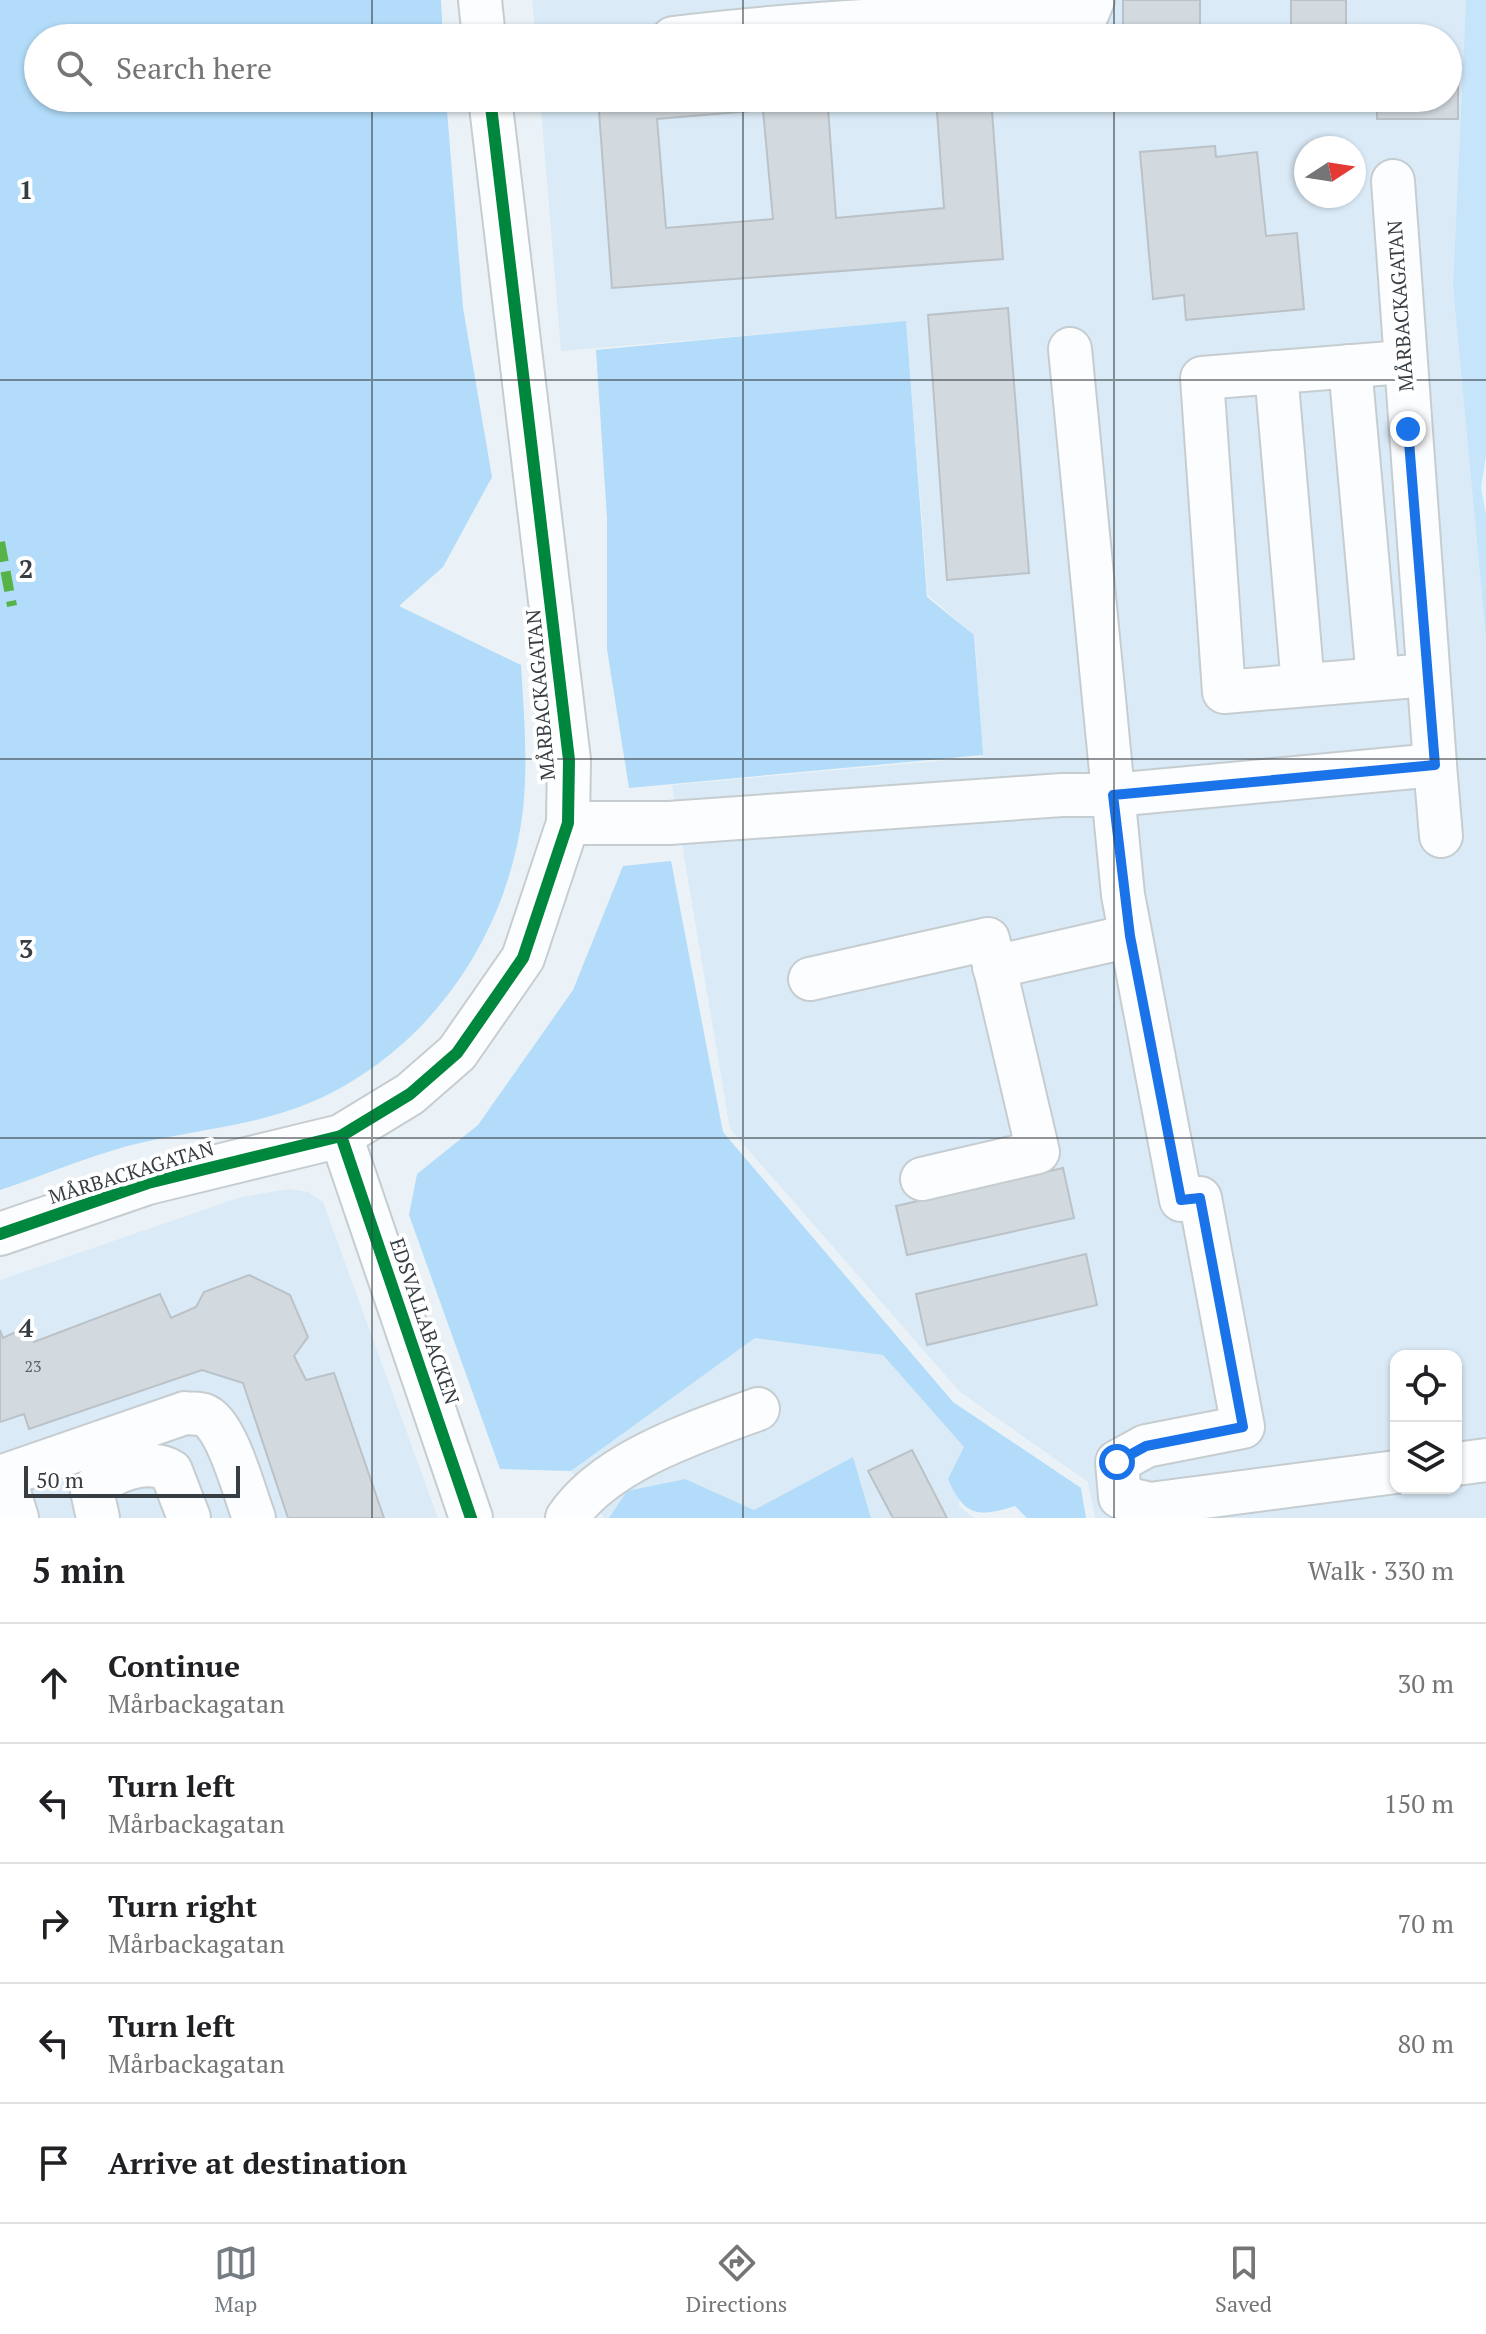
<!DOCTYPE html>
<html lang="en">
<head>
<meta charset="utf-8">
<style>
	:root { --surface:#fff; --page:#f6f6f6; --text:#202124; --muted:#757577; --line:#e0e0e0; --accent:#757d82 }
	body { margin:0; font-family:"PT Serif",serif; background:var(--page); color:var(--text) }
	.controls { position:absolute; right:24px; bottom:24px; display:grid; overflow:hidden; border-radius:16px; box-shadow:0 2px 6px #0004 }
	.controls button { width:72px; height:72px; display:grid; place-items:center; padding:0; border:0; border-bottom:2px solid var(--line); background:var(--surface); color:var(--text); font:40px sans-serif }
	.compass { position:absolute; left:1294px; top:136px; width:72px; height:72px; border-radius:50%; background:var(--surface); box-shadow:0 2px 6px #0004; rotate:78deg }
	.scale { position:absolute; left:24px; bottom:20px; width:216px; box-sizing:border-box; padding-left:8px; border:4px solid #363e43; border-top:0; font-size:22px; line-height:28px; white-space:nowrap; color:#363e43; -webkit-text-stroke:6px #fff; paint-order:stroke }
	.stop { position:absolute; width:24px; height:24px; margin:-18px; border:6px solid #1a73e8; border-radius:50%; background:#fff }
	.stop.end { background:#1a73e8; border-color:#fff; box-shadow:0 2px 8px #0008 }
	.list { margin:0; padding:0; list-style:none }
	h2 { display:flex; justify-content:space-between; align-items:center; height:104px; margin:0; padding:0 32px; font-size:34px }
	h2 small { font-size:26px; font-weight:400; color:var(--muted) }
	.list li { display:grid; grid-template-columns:52px 1fr auto; gap:24px; align-items:center; box-sizing:border-box; height:120px; padding:0 32px; border-top:2px solid var(--line) }
	.list b { display:block; font-size:30px; white-space:nowrap }
	.list p { margin:0; font-size:26px; white-space:nowrap; color:var(--muted) }
	.list em { font-size:26px; font-style:normal; color:var(--muted) }
	.icon { flex:none; width:44px; height:44px; fill:none; stroke:currentColor; stroke-width:2; stroke-linecap:round; stroke-linejoin:round }
	.map { position:relative; flex:none; width:1486px; height:1518px; overflow:hidden }
	.search { position:absolute; background:var(--surface); box-shadow:0 2px 6px #0004; left:24px; right:24px; top:24px; height:88px; display:flex; align-items:center; gap:20px; box-sizing:border-box; padding:0 28px; border-radius:44px; color:var(--muted); font-size:30px }
	.sheet { height:704px; background:var(--surface) }
	nav { display:flex; justify-content:space-around; align-items:center; box-sizing:border-box; height:112px; border-top:2px solid var(--line); background:var(--surface); font-size:22px; color:var(--muted) }
	nav a { display:grid; justify-items:center; gap:4px }
	nav .on { color:var(--accent) }
	.map>svg:first-child { display:block }
	.built { fill:#daeaf6; fill-rule:evenodd }
	.green { fill:#c6e4fa }
	.forest { fill:#b2dcf9 }
	.building { fill:#d3dadf; stroke:#bbc2c7; stroke-width:2; fill-rule:evenodd }
	.lines { fill:none; stroke-linecap:round; stroke-linejoin:round }
	.minor-casing { stroke:#c6cdd1; stroke-width:46 }
	.minor { stroke:#fcfdfe; stroke-width:42 }
	.quiet { stroke:#56b347; stroke-width:10; stroke-dasharray:20 10; stroke-linecap:butt }
	.cycleway-casing { stroke:#fff; stroke-width:17 }
	.cycleway { stroke:#00873e; stroke-width:12 }
	.route { stroke:#1a73e8; stroke-width:10 }
	.grid { fill:none; stroke:#363e43; stroke-width:2; stroke-opacity:0.55 }
	.labels { text-anchor:middle; dominant-baseline:central; stroke-width:8; stroke-linejoin:round; paint-order:stroke }
	.number-label { font-size:16px; fill:#5e666b }
	.street-label { font-size:20px; fill:#363e43; stroke:#fff }
	.grid-label { font-size:26px; text-anchor:middle; font-weight:bold; fill:#363e43; stroke:#fff; stroke-width:8; stroke-linejoin:round; paint-order:stroke }
</style>
</head>
<body>
<div class="map">
<svg width="1486" height="1518" viewBox="0 0 1486 1518">
	<rect width="100%" height="100%" fill="#eaf2f7"/>
	<g class="built">
		<path d="M532,0H1466L1453,286L1486,639V1518H1095L1088,1482L960,1392L730,1129L672,785L982,757L975,636L928,595L906,322L561,351L540,98H1448V38H536ZM1306,148H1354V196H1306ZM1396,1356H1456V1488H1396Z"/>
		<path d="M289,1189L308,1192L323,1202L438,1518H0V1280L241,1197Z"/>
		<path d="M755,1338L883,1355L965,1448L959,1506L974,1518H871L853,1457L754,1510L684,1479L628,1491L609,1518H604L571,1471Z"/>
	</g>
	<path class="green" d="M1466,0H1486V455L1481,488L1486,515V639L1453,286Z"/>
	<g class="forest">
		<path d="M0,0H441L443,38H38V98H446L463,308L492,477L443,567L399,606L521,665C524,713 528,762 523,810C508,935 430,1050 314,1101C262,1124 204,1129 149,1141C99,1151 49,1174 0,1190Z"/>
		<path d="M906,321L927,597L974,635L983,755L629,788L607,649V518L596,350Z"/>
		<path d="M671,861L723,1132L953,1402L1081,1488L1086,1518H1027L1015,1506C978,1518 964,1516 948,1479L964,1447L883,1355L755,1338L571,1471L500,1469L409,1215L417,1174L478,1125L573,990L623,866Z"/>
		<path d="M853,1457L871,1518H609L627,1491L685,1479L754,1510Z"/>
	</g>
	<g class="building">
		<path d="M1123,0H1200V37H1291V0H1346V38H1123Z"/>
		<path d="M1448,84H1458V119H1377V108H1343V98H1448Z"/>
		<path d="M598,98H933L828,108L836,218L944,208L936,98H991L1003,259L612,288ZM763,110L773,219L666,228L657,119Z"/>
		<path d="M1215,146L1216,157L1257,152L1266,236L1297,233L1304,309L1186,320L1184,295L1153,299L1140,152Z"/>
		<path d="M1008,308L1029,573L947,580L928,315Z"/>
		<path d="M1063,1168L1074,1218L907,1255L896,1206Z"/>
		<path d="M1086,1254L1097,1305L927,1345L916,1294Z"/>
		<path d="M249,1275L290,1295L308,1337L294,1356L306,1380L334,1373L384,1518H288L243,1383L202,1370L29,1429L24,1414L0,1422V1330L3,1338L29,1326L34,1342L160,1294L171,1318L196,1307L204,1292Z"/>
		<path d="M912,1450L947,1518H893L868,1471Z"/>
	</g>
	<g class="lines">
		<defs>
			<g id="minor">
				<path d="M480,0L484,38"/>
				<path d="M673,38C780,25 886,19 994,14C1025,13 1054,24 1085,19L1093,0"/>
				<path d="M1393,181L1435,765"/>
				<path d="M1070,349L1123,895L1181,1200L1200,1198L1243,1427L1146,1446L1117,1462L1120,1497L1150,1504L1396,1472"/>
				<path d="M1403,362L1202,378L1224,692L1428,675"/>
				<path d="M1350,366L1378,679"/>
				<path d="M1276,372L1303,685"/>
				<path d="M568,823H669L1062,795H1113L1435,765L1441,836"/>
				<path d="M994,967L1130,936"/>
				<path d="M810,979L988,939L1038,1152L922,1179"/>
				<path d="M341,1136L471,1518"/>
				<path d="M0,1234L148,1183L341,1136L410,1094L457,1053L523,958L568,823L569,760L490,98"/>
				<path d="M1456,1464L1486,1460"/>
				<path d="M4,1476L17,1518"/>
				<path d="M0,1477L185,1413C190,1414 199,1413 204,1415C227,1423 245,1495 254,1518"/>
				<path d="M98,1518L92,1491C106,1471 150,1457 171,1471L189,1518"/>
				<path d="M567,1518C605,1461 696,1432 758,1409"/>
			</g>
		</defs>
		<use href="#minor" class="minor-casing"/>
		<use href="#minor" class="minor"/>
		<path class="quiet" d="M0,542L12,606"/>
		<defs>
			<g id="cycleway">
				<path d="M341,1136L471,1518"/>
				<path d="M0,1234L148,1183L341,1136L410,1094L457,1053L523,958L568,823L569,760L490,98"/>
			</g>
		</defs>
		<use href="#cycleway" class="cycleway-casing"/>
		<use href="#cycleway" class="cycleway"/>
	</g>
	<g class="lines">
		<path class="route" d="M1117,1462L1146,1446L1243,1427L1200,1198L1181,1200L1130,936L1113,795L1435,765L1408,429"/>
	</g>
	<path class="grid" d="M372,0V38M743,0V38M1114,0V38M372,98V1518M743,98V1518M1114,98V1518M0,380H1486M0,759H1486M0,1138H1486"/>
	<g class="labels">
		<g class="number-label">
			<text x="33" y="1366">23</text>
		</g>
		<g class="street-label">
			<text transform="translate(1400 306) rotate(-94)">MÅRBACKAGATAN</text>
			<text transform="translate(540 695) rotate(-95)">MÅRBACKAGATAN</text>
			<text transform="translate(131 1172) rotate(-17)">MÅRBACKAGATAN</text>
			<text transform="translate(425 1321) rotate(71)">EDSVALLABACKEN</text>
		</g>
	</g>
	<g class="grid-label">
		<text x="26" y="199">1</text>
		<text x="26" y="578">2</text>
		<text x="26" y="958">3</text>
		<text x="26" y="1337">4</text>
	</g>
</svg>
<div class="controls">
<button><svg class="icon" aria-label="locate" viewBox="0 0 24 24"><circle cx="12" cy="12" r="6"/><path d="M12 2v4M12 18v4M2 12h4M18 12h4"/></svg></button>
<button><svg class="icon" aria-label="layers" viewBox="0 0 24 24"><path d="M12 4l9 5-9 5-9-5zM3 14l9 5 9-5"/></svg></button>
</div>
<svg class="compass" viewBox="-18 -18 36 36"><path d="M0-13l5 13h-10z" fill="#e53935"/><path d="M0 13l5-13h-10z" fill="#757577"/></svg>
<div class="scale">50 m</div>
<div class="stop" style="left:1117px;top:1462px"></div>
<div class="stop end" style="left:1408px;top:429px"></div>
<div class="search"><svg class="icon" aria-label="search" viewBox="0 0 24 24"><circle cx="10" cy="10" r="6"/><path d="M15 15l6 6"/></svg>Search here</div>
</div>
<section class="sheet">
<h2>5 min<small>Walk · 330 m</small></h2>
<ul class="list">
<li><svg class="icon" aria-label="ahead" viewBox="0 0 24 24"><path d="M12 20V5M6 11l6-6 6 6"/></svg><div><b>Continue</b><p>Mårbackagatan</p></div><em>30 m</em></li>
<li><svg class="icon" aria-label="left" viewBox="0 0 24 24"><path d="M17 20v-9H6M10 6l-5 5 5 5"/></svg><div><b>Turn left</b><p>Mårbackagatan</p></div><em>150 m</em></li>
<li><svg class="icon" aria-label="right" viewBox="0 0 24 24"><path d="M7 20v-9h11M14 6l5 5-5 5"/></svg><div><b>Turn right</b><p>Mårbackagatan</p></div><em>70 m</em></li>
<li><svg class="icon" aria-label="left" viewBox="0 0 24 24"><path d="M17 20v-9H6M10 6l-5 5 5 5"/></svg><div><b>Turn left</b><p>Mårbackagatan</p></div><em>80 m</em></li>
<li><svg class="icon" aria-label="arrive" viewBox="0 0 24 24"><path d="M6 21V4h12l-3 4 3 4H6"/></svg><div><b>Arrive at destination</b></div></li>
</ul>
</section>
<nav>
<a class="on"><svg class="icon" aria-label="map" viewBox="0 0 24 24"><path d="M3 6l6-2 6 2 6-2v14l-6 2-6-2-6 2zM9 4v14M15 6v14"/></svg>Map</a>
<a><svg class="icon" aria-label="directions" viewBox="0 0 24 24"><path d="M12 3l9 9-9 9-9-9zM9 14v-3h6M13 9l2 2-2 2"/></svg>Directions</a>
<a><svg class="icon" aria-label="saved" viewBox="0 0 24 24"><path d="M7 4h10v16l-5-4-5 4z"/></svg>Saved</a>
</nav>
</body>
</html>
